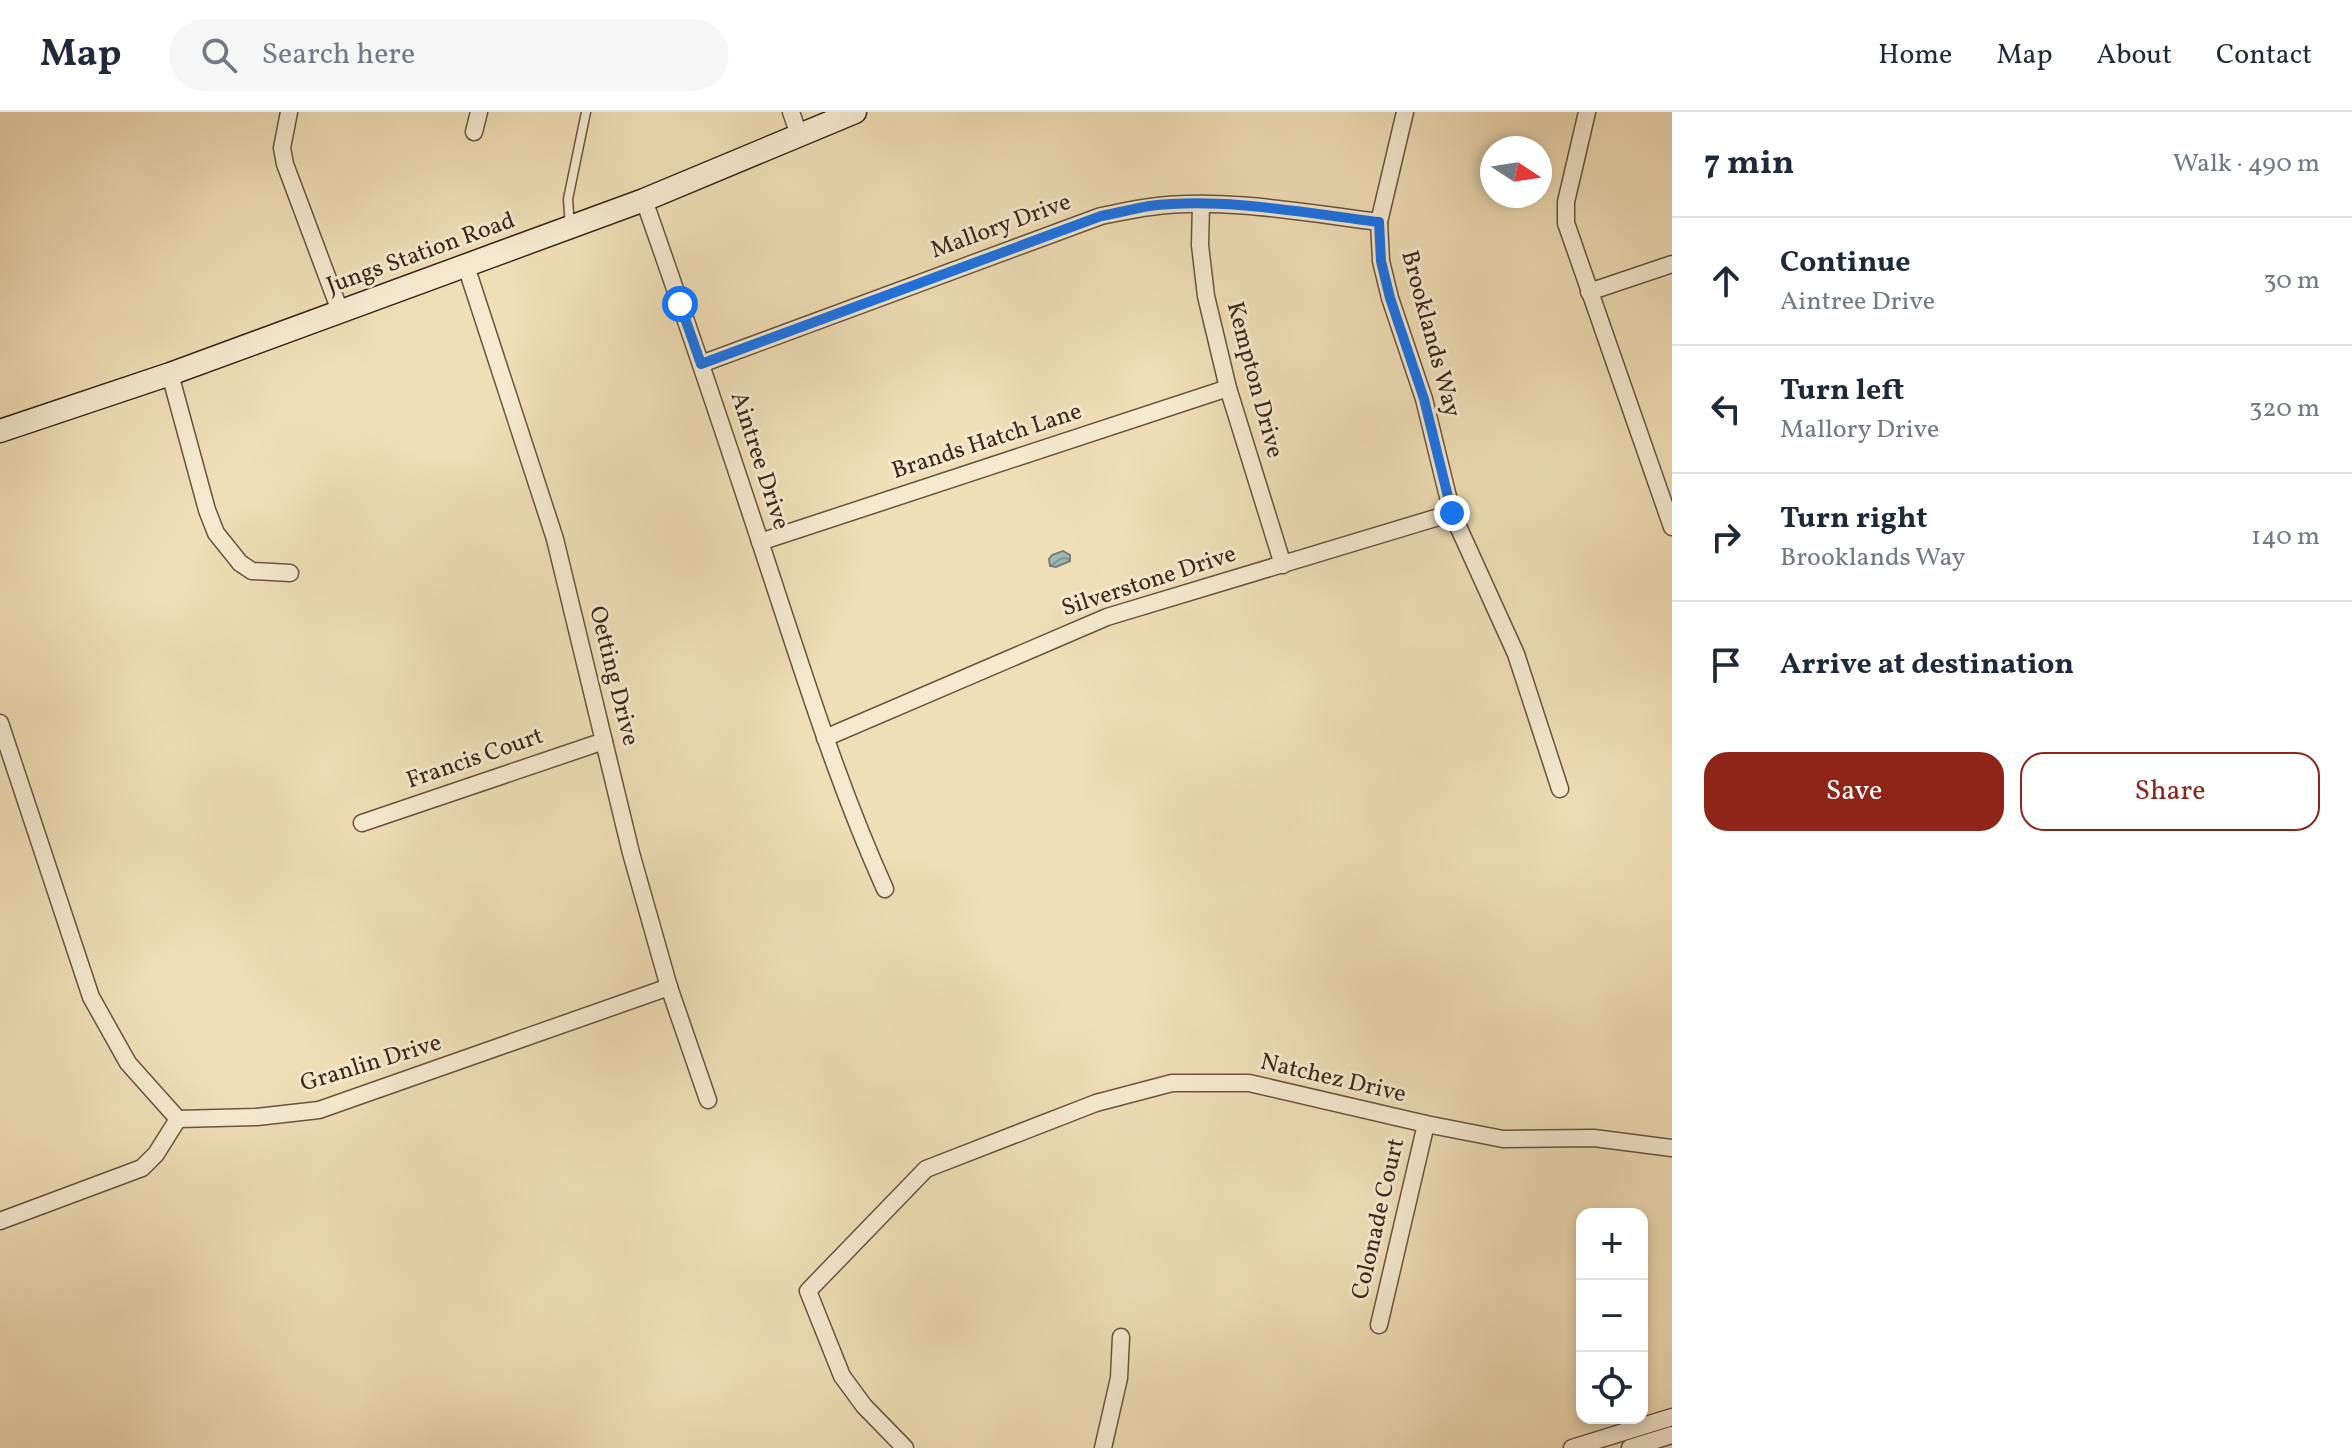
<!DOCTYPE html>
<html lang="en">
<head>
<meta charset="utf-8">
<style>
	:root { --surface:#fff; --page:#f6f6f7; --text:#1f2937; --muted:#747a83; --line:#e0e1e3; --accent:#8f2418 }
	body { margin:0; font-family:Vollkorn,serif; background:var(--page); color:var(--text) }
	.controls { position:absolute; right:24px; bottom:24px; display:grid; overflow:hidden; border-radius:16px; box-shadow:0 4px 12px #0003 }
	.controls button { width:72px; height:72px; display:grid; place-items:center; padding:0; border:0; border-bottom:2px solid var(--line); background:var(--surface); color:var(--text); font:40px sans-serif }
	.compass { position:absolute; left:1480px; top:24px; width:72px; height:72px; border-radius:50%; background:var(--surface); box-shadow:0 4px 12px #0003; rotate:102deg }
	.stop { position:absolute; width:24px; height:24px; margin:-18px; border:6px solid #1a73e8; border-radius:50%; background:#fff }
	.stop.end { background:#1a73e8; border-color:#fff; box-shadow:0 2px 8px #0008 }
	.list { margin:0; padding:0; list-style:none }
	h2 { display:flex; justify-content:space-between; align-items:center; height:104px; margin:0; padding:0 32px; font-size:34px }
	h2 small { font-size:26px; font-weight:400; color:var(--muted) }
	.list li { display:grid; grid-template-columns:52px 1fr auto; gap:24px; align-items:center; box-sizing:border-box; height:128px; padding:0 32px; border-top:2px solid var(--line) }
	.list b { display:block; font-size:30px; white-space:nowrap }
	.list p { margin:0; font-size:26px; white-space:nowrap; color:var(--muted) }
	.list em { font-size:26px; font-style:normal; color:var(--muted) }
	.actions { display:flex; gap:16px; padding:24px 32px }
	.actions a { flex:1; padding:18px 0; border:2px solid var(--accent); border-radius:24px; text-align:center; font-size:28px; color:var(--accent) }
	.actions .main { background:var(--accent); color:#fff }
	.icon { flex:none; width:44px; height:44px; fill:none; stroke:currentColor; stroke-width:2; stroke-linecap:round; stroke-linejoin:round }
	.map { position:relative; flex:none; width:1672px; height:1336px; overflow:hidden }
	header { display:flex; align-items:center; gap:48px; box-sizing:border-box; height:112px; padding:0 40px; background:var(--surface); border-bottom:2px solid var(--line) }
	header strong { font-size:38px }
	nav { display:flex; gap:44px; margin-inline-start:auto; font-size:28px }
	.search { width:560px; height:72px; background:var(--page); display:flex; align-items:center; gap:20px; box-sizing:border-box; padding:0 28px; border-radius:44px; color:var(--muted); font-size:30px }
	main { display:flex }
	aside { flex:1; background:var(--surface) }
	.map>svg:first-child { display:block }
	.water { fill:url(#water-waves); stroke:#787e78; stroke-width:2 }
	.lines { fill:none; stroke-linecap:round; stroke-linejoin:round }
	.lane-casing { stroke:#6a5440; stroke-width:11 }
	.street-casing { stroke:#6a5440; stroke-width:19 }
	.secondary-casing { stroke:#3e2619; stroke-width:25 }
	.lane { stroke:#f5ead0; stroke-width:8 }
	.street { stroke:#f5ead0; stroke-width:16 }
	.secondary { stroke:#f5ead0; stroke-width:22 }
	.route { stroke:#1a73e8; stroke-width:10 }
	.labels { text-anchor:middle; dominant-baseline:central; stroke-width:6; stroke-linejoin:round; paint-order:stroke }
	.street-label { font-size:24px; fill:#3e2619; stroke:#f5ead0 }
</style>
</head>
<body>
<header>
<strong>Map</strong>
<div class="search"><svg class="icon" aria-label="search" viewBox="0 0 24 24"><circle cx="10" cy="10" r="6"/><path d="M15 15l6 6"/></svg>Search here</div>
<nav><a>Home</a><a>Map</a><a>About</a><a>Contact</a></nav>
</header>
<main>
<div class="map">
<svg width="1672" height="1336" viewBox="0 0 1672 1336">
	<defs>
		<pattern id="water-waves" width="16" height="10" patternUnits="userSpaceOnUse" patternTransform="scale(2)"><rect width="16" height="10" fill="#9fb9b8"/><path d="M0 5q4-4 8 0t8 0" fill="none" stroke="#839695"/></pattern>
	</defs>
	<rect width="100%" height="100%" fill="#f0deb6"/>
	<filter id="stains"><feTurbulence type="fractalNoise" baseFrequency=".0025" numOctaves="4"/><feColorMatrix values="0 0 0 0 .2 0 0 0 0 .09 0 0 0 0 .02 0 0 0 .5 -.17"/></filter>
	<radialGradient id="worn" r=".72"><stop offset=".6" stop-color="#630" stop-opacity="0"/><stop offset="1" stop-color="#630" stop-opacity=".3"/></radialGradient>
	<path class="water" d="M1063,439L1070,443V449L1056,455L1050,454L1049,447L1052,443Z"/>
	<g class="lines">
		<defs>
			<path id="lane" d="M570,115L568,87L586,0"/>
			<g id="street">
				<path d="M289,0L282,36L285,52L340,199"/>
				<path d="M791,0L799,23"/>
				<path d="M1405,0L1379,110L1381,149L1390,186L1424,287L1452,401L1516,542L1560,677"/>
				<path d="M1587,0L1566,90V111L1672,415"/>
				<path d="M474,20L479,0"/>
				<path d="M644,88C688,213 730,338 771,463C806,569 839,675 885,777"/>
				<path d="M1201,92L1200,133L1206,184L1228,276L1283,453"/>
				<path d="M466,154L555,427L631,741L669,875L708,988"/>
				<path d="M1589,180L1672,152"/>
				<path d="M701,252L1101,104C1117,101 1133,97 1150,95C1222,85 1307,101 1379,110"/>
				<path d="M170,262L207,398L216,421L240,451L252,459L290,461"/>
				<path d="M760,430L1228,276"/>
				<path d="M0,611L91,885L128,951L178,1007"/>
				<path d="M825,626L1107,505L1452,401"/>
				<path d="M362,711L604,629"/>
				<path d="M178,1007L257,1005L319,998L669,875"/>
				<path d="M0,1109L142,1056L156,1042L178,1007"/>
				<path d="M1379,1213L1426,1012"/>
				<path d="M905,1336L864,1294L842,1264L808,1179L926,1057L1096,991L1172,971H1249L1426,1012L1503,1027L1594,1026L1672,1036"/>
				<path d="M1103,1336L1119,1266L1121,1225"/>
				<path d="M1572,1336L1672,1305"/>
				<path d="M1630,1336L1672,1323"/>
			</g>
			<path id="secondary" d="M0,319L170,262L644,88L855,0"/>
		</defs>
		<use href="#lane" class="lane-casing"/>
		<use href="#street" class="street-casing"/>
		<use href="#secondary" class="secondary-casing"/>
		<use href="#lane" class="lane"/>
		<use href="#street" class="street"/>
		<use href="#secondary" class="secondary"/>
	</g>
	<g class="lines">
		<path class="route" d="M680,192L701,252L1101,104C1117,101 1133,97 1149,94C1222,85 1306,101 1379,110L1381,149L1390,186L1424,287L1452,401"/>
	</g>
	<g class="labels">
		<g class="street-label">
			<text transform="translate(1001 115) rotate(-20)">Mallory Drive</text>
			<text transform="translate(421 142) rotate(-20)">Jungs Station Road</text>
			<text transform="translate(1430 222) rotate(75)">Brooklands Way</text>
			<text transform="translate(1254 268) rotate(75)">Kempton Drive</text>
			<text transform="translate(987 330) rotate(-18)">Brands Hatch Lane</text>
			<text transform="translate(759 349) rotate(72)">Aintree Drive</text>
			<text transform="translate(1149 470) rotate(-18)">Silverstone Drive</text>
			<text transform="translate(613 564) rotate(76)">Oetting Drive</text>
			<text transform="translate(475 647) rotate(-19)">Francis Court</text>
			<text transform="translate(371 952) rotate(-17)">Granlin Drive</text>
			<text transform="translate(1333 967) rotate(13)">Natchez Drive</text>
			<text transform="translate(1379 1107) rotate(-77)">Colonade Court</text>
		</g>
	</g>
	<rect width="100%" height="100%" filter="url(#stains)"/>
	<rect width="100%" height="100%" fill="url(#worn)"/>
</svg>
<div class="controls">
<button>+</button>
<button>−</button>
<button><svg class="icon" aria-label="locate" viewBox="0 0 24 24"><circle cx="12" cy="12" r="6"/><path d="M12 2v4M12 18v4M2 12h4M18 12h4"/></svg></button>
</div>
<svg class="compass" viewBox="-18 -18 36 36"><path d="M0-13l5 13h-10z" fill="#e53935"/><path d="M0 13l5-13h-10z" fill="#747a83"/></svg>
<div class="stop" style="left:680px;top:192px"></div>
<div class="stop end" style="left:1452px;top:401px"></div>
</div>
<aside>
<h2>7 min<small>Walk · 490 m</small></h2>
<ul class="list">
<li><svg class="icon" aria-label="ahead" viewBox="0 0 24 24"><path d="M12 20V5M6 11l6-6 6 6"/></svg><div><b>Continue</b><p>Aintree Drive</p></div><em>30 m</em></li>
<li><svg class="icon" aria-label="left" viewBox="0 0 24 24"><path d="M17 20v-9H6M10 6l-5 5 5 5"/></svg><div><b>Turn left</b><p>Mallory Drive</p></div><em>320 m</em></li>
<li><svg class="icon" aria-label="right" viewBox="0 0 24 24"><path d="M7 20v-9h11M14 6l5 5-5 5"/></svg><div><b>Turn right</b><p>Brooklands Way</p></div><em>140 m</em></li>
<li><svg class="icon" aria-label="arrive" viewBox="0 0 24 24"><path d="M6 21V4h12l-3 4 3 4H6"/></svg><div><b>Arrive at destination</b></div></li>
</ul>
<div class="actions"><a class="main">Save</a><a>Share</a></div>
</aside>
</main>
</body>
</html>
